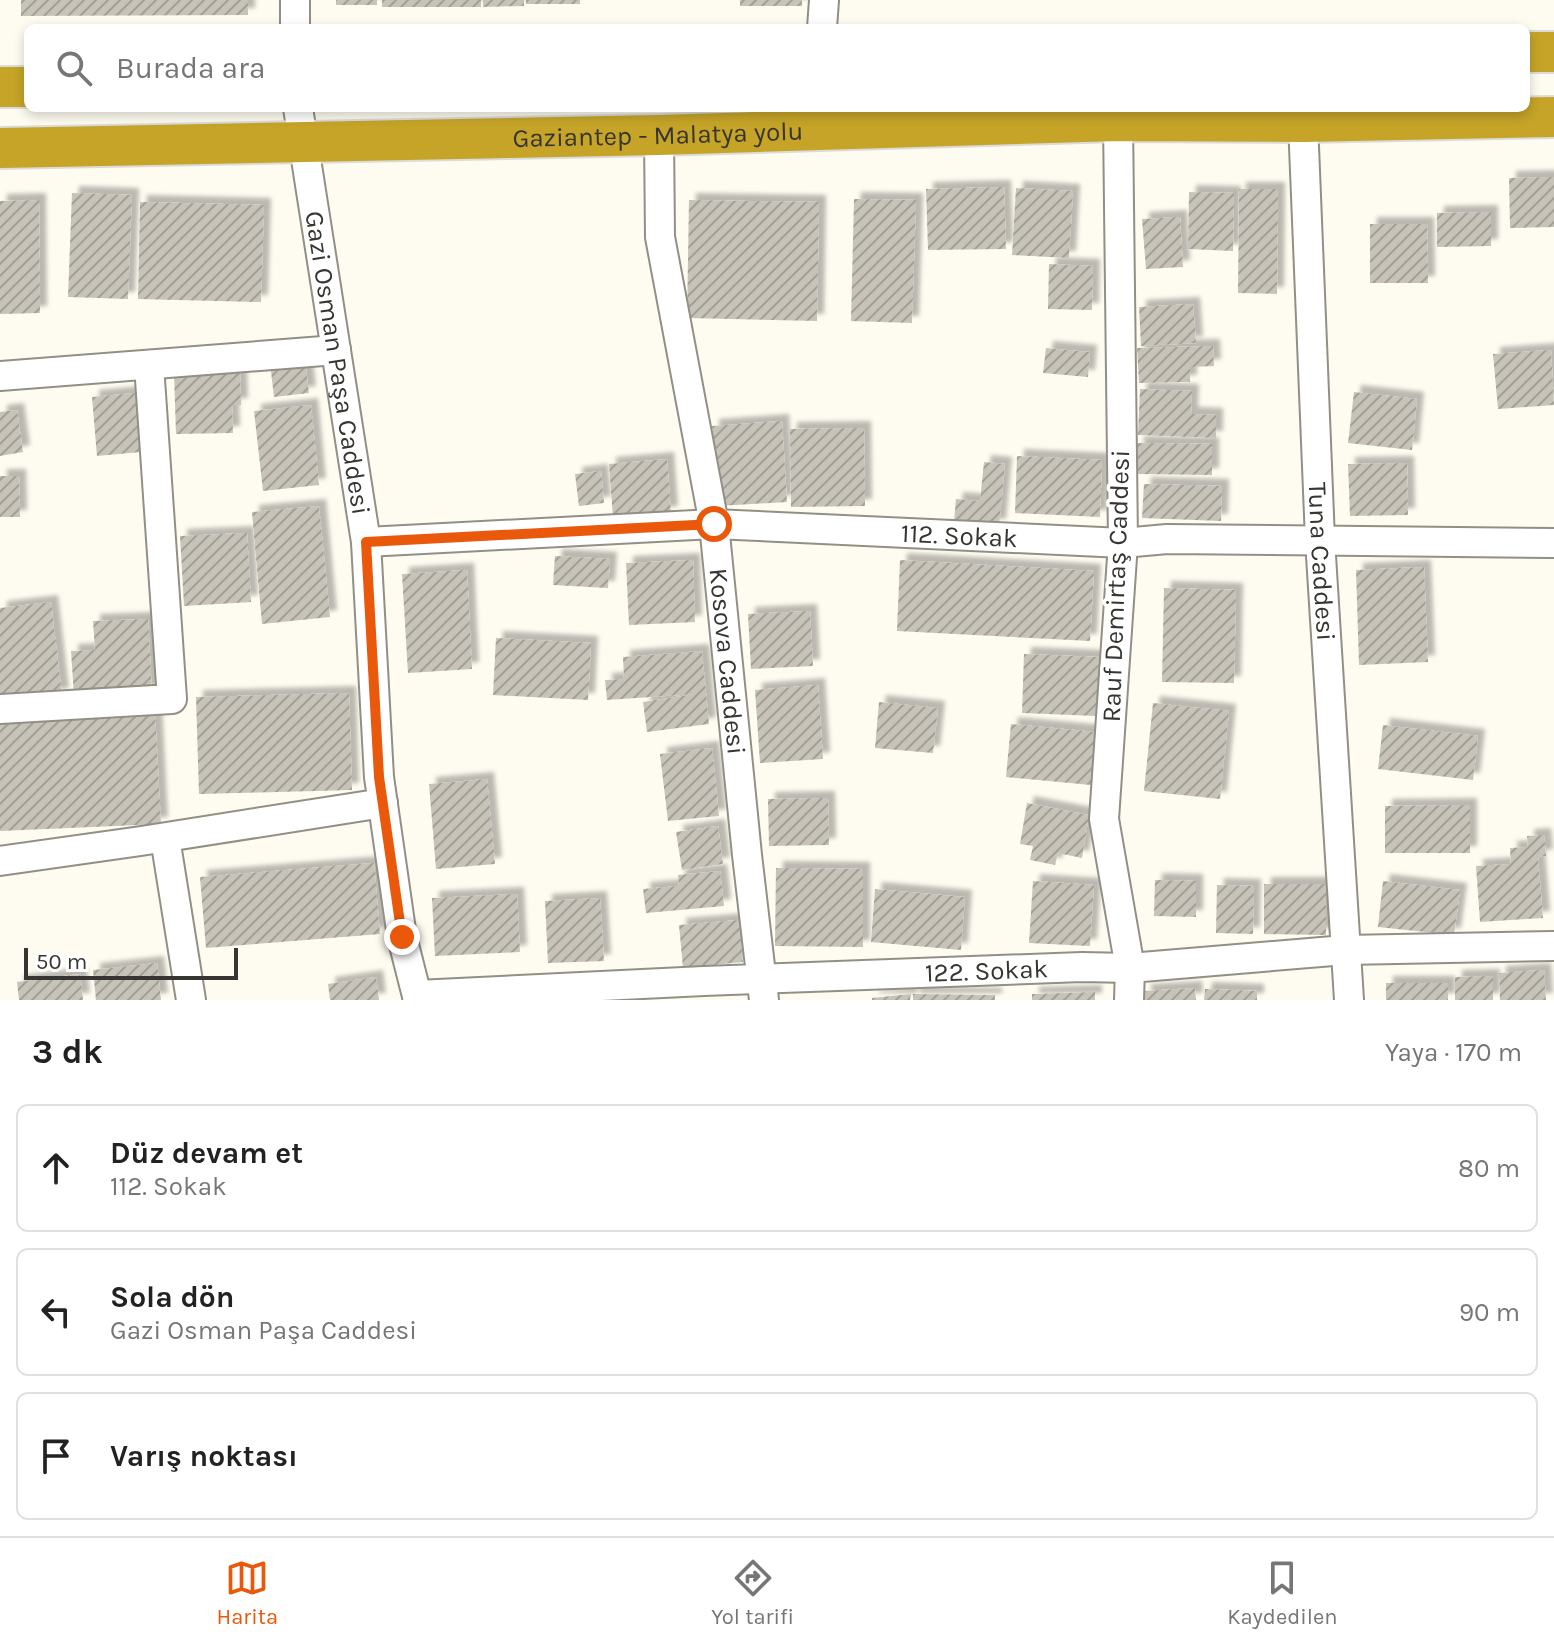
<!DOCTYPE html>
<html lang="tr">
<head>
<meta charset="utf-8">
<style>
	:root { --surface:#fff; --page:#f6f6f6; --text:#222; --muted:#767676; --line:#e0e0e0; --accent:#ea580c }
	body { margin:0; font-family:Karla,sans-serif; background:var(--page); color:var(--text) }
	.scale { position:absolute; left:24px; bottom:20px; width:214px; box-sizing:border-box; padding-left:8px; border:4px solid #363531; border-top:0; font-size:22px; line-height:28px; white-space:nowrap; color:#363531; -webkit-text-stroke:6px #fff; paint-order:stroke }
	.stop { position:absolute; width:24px; height:24px; margin:-18px; border:6px solid #ea580c; border-radius:50%; background:#fff }
	.stop.end { background:#ea580c; border-color:#fff; box-shadow:0 2px 8px #0008 }
	.list { margin:0; padding:0; list-style:none }
	h2 { display:flex; justify-content:space-between; align-items:center; height:104px; margin:0; padding:0 32px; font-size:34px }
	h2 small { font-size:26px; font-weight:400; color:var(--muted) }
	.list li { display:grid; grid-template-columns:52px 1fr auto; gap:24px; align-items:center; box-sizing:border-box; height:128px; margin:0 16px 16px; padding:0 16px; border:2px solid var(--line); border-radius:12px }
	.list b { display:block; font-size:30px; white-space:nowrap }
	.list p { margin:0; font-size:26px; white-space:nowrap; color:var(--muted) }
	.list em { font-size:26px; font-style:normal; color:var(--muted) }
	.icon { flex:none; width:44px; height:44px; fill:none; stroke:currentColor; stroke-width:2; stroke-linecap:round; stroke-linejoin:round }
	.map { position:relative; flex:none; width:1554px; height:1000px; overflow:hidden }
	.search { position:absolute; background:var(--surface); box-shadow:0 4px 12px #0003; left:24px; right:24px; top:24px; height:88px; display:flex; align-items:center; gap:20px; box-sizing:border-box; padding:0 28px; border-radius:12px; color:var(--muted); font-size:30px }
	.sheet { height:536px; background:var(--surface) }
	nav { display:flex; justify-content:space-around; align-items:center; box-sizing:border-box; height:112px; border-top:2px solid var(--line); background:var(--surface); font-size:22px; color:var(--muted) }
	nav a { display:grid; justify-items:center; gap:4px }
	nav .on { color:var(--accent) }
	.map>svg:first-child { display:block }
	.building { fill:url(#building-hatch); filter:url(#shadow) }
	.lines { fill:none; stroke-linecap:round; stroke-linejoin:round }
	.minor-casing { stroke:#928f85; stroke-width:32 }
	.highway-casing { stroke:#dbdbda; stroke-width:44 }
	.minor { stroke:#fff; stroke-width:28 }
	.highway { stroke:#c5a427; stroke-width:40 }
	.route { stroke:#ea580c; stroke-width:10 }
	.labels { text-anchor:middle; dominant-baseline:central; stroke-width:7; stroke-linejoin:round; paint-order:stroke }
	.street-label { font-size:26px; fill:#363531; stroke:#fff }
</style>
</head>
<body>
<div class="map">
<svg width="1554" height="1000" viewBox="0 0 1554 1000">
	<defs>
		<pattern id="building-hatch" width="6" height="6" patternUnits="userSpaceOnUse" patternTransform="scale(2)"><rect width="6" height="6" fill="#c7c3b9"/><path d="M-1 1l2-2M0 6l6-6M5 7l2-2" fill="none" stroke="#a29f97"/></pattern>
		<filter id="shadow"><feDropShadow dx="7" dy="-7" stdDeviation="2" flood-color="#0004"/></filter>
	</defs>
	<rect width="100%" height="100%" fill="#fefbf0"/>
	<g class="building">
		<path d="M21,0H248V15L21,16Z"/>
		<rect x="336" y="0" width="41" height="5"/>
		<rect x="382" y="0" width="99" height="7"/>
		<path d="M483,0H524V6L483,7Z"/>
		<rect x="526" y="0" width="54" height="4"/>
		<rect x="740" y="0" width="62" height="6"/>
		<path d="M1554,177V227L1510,228L1509,178Z"/>
		<path d="M1004,187L1006,249L928,250L926,189Z"/>
		<path d="M1016,188L1073,191L1069,258L1012,255Z"/>
		<path d="M1239,189H1278L1277,294L1238,293Z"/>
		<path d="M1189,192L1234,193L1233,251L1188,249Z"/>
		<path d="M72,193L132,195L128,299L68,297Z"/>
		<path d="M854,199L916,200L912,323L851,321Z"/>
		<path d="M39,200L40,313L0,314V201Z"/>
		<path d="M689,200L819,202L817,321L687,318Z"/>
		<path d="M140,202L264,205L261,302L138,299Z"/>
		<path d="M1491,212V246L1437,247V213Z"/>
		<path d="M1180,217L1183,267L1146,269L1142,219Z"/>
		<path d="M1370,224H1427L1428,283H1370Z"/>
		<path d="M1049,264L1093,266L1092,310L1048,309Z"/>
		<path d="M1193,304L1196,343L1141,346L1139,307Z"/>
		<path d="M1213,346L1214,366L1190,367V382L1139,383L1137,348Z"/>
		<path d="M1046,348L1090,352L1088,377L1043,373Z"/>
		<path d="M1551,350L1554,405L1498,409L1493,354Z"/>
		<path d="M305,360L309,393L274,397L270,363Z"/>
		<path d="M240,373L241,405H232L233,433L176,434L174,374Z"/>
		<path d="M1140,389L1192,391L1191,414L1216,415V438L1138,435Z"/>
		<path d="M146,392L152,451L97,456L92,397Z"/>
		<path d="M1354,392L1417,399L1412,450L1348,443Z"/>
		<path d="M311,405L319,485L263,491L254,411Z"/>
		<path d="M17,410L23,452L0,456V412Z"/>
		<path d="M782,421L787,502L718,506L712,426Z"/>
		<path d="M864,428L865,506L791,507L790,429Z"/>
		<path d="M1137,443L1212,444V475L1137,474Z"/>
		<path d="M1017,456L1102,460L1100,517L1015,513Z"/>
		<path d="M667,459L671,513L613,518L609,464Z"/>
		<path d="M984,462L1005,464L999,526L954,522L956,499L980,501Z"/>
		<path d="M1407,463L1408,515L1350,516L1348,464Z"/>
		<path d="M601,471L604,503L579,506L575,474Z"/>
		<path d="M0,476H19L20,517H0Z"/>
		<path d="M1144,484L1222,486L1221,521L1142,518Z"/>
		<path d="M319,506L330,617L262,624L252,512Z"/>
		<path d="M247,533L251,602L184,606L180,536Z"/>
		<path d="M555,556L610,559L608,588L553,585Z"/>
		<path d="M693,560L695,622L629,625L626,563Z"/>
		<path d="M900,560L1094,571L1090,641L897,631Z"/>
		<path d="M1424,567L1428,662L1359,665L1356,570Z"/>
		<path d="M467,570L472,669L408,673L402,574Z"/>
		<path d="M1164,588L1236,590L1234,683L1162,682Z"/>
		<path d="M51,602L62,695L0,702V608Z"/>
		<path d="M810,611L813,666L751,669L748,614Z"/>
		<path d="M148,619L152,692L74,696L71,651L95,650L93,621Z"/>
		<path d="M496,638L591,643L588,700L493,695Z"/>
		<path d="M702,651L709,724L647,732L643,702L695,694L607,700L605,680L624,679L623,657Z"/>
		<path d="M1024,654L1099,657L1097,716L1022,713Z"/>
		<path d="M818,685L823,759L760,763L755,690Z"/>
		<path d="M349,693L352,790L199,794L196,697Z"/>
		<path d="M879,702L938,708L933,753L875,748Z"/>
		<path d="M1153,703L1229,711L1220,799L1144,791Z"/>
		<path d="M155,712L161,824L0,831V719Z"/>
		<path d="M1011,724L1096,732L1091,785L1006,777Z"/>
		<path d="M1383,725L1478,736L1473,780L1378,769Z"/>
		<path d="M712,748L719,816L668,821L660,754Z"/>
		<path d="M487,779L495,864L436,869L429,784Z"/>
		<path d="M828,798L829,845L769,846L768,799Z"/>
		<path d="M1027,803L1089,815L1082,858L1058,853L1055,865L1030,860L1033,846L1020,844Z"/>
		<path d="M1470,805V853H1385V806Z"/>
		<path d="M718,826L723,864L682,870L676,832Z"/>
		<path d="M1544,835L1546,856L1538,857L1543,918L1480,922L1476,866L1511,864L1510,848L1528,847L1527,836Z"/>
		<path d="M374,863L380,934L206,948L200,877Z"/>
		<path d="M776,868L863,869V947L775,946Z"/>
		<path d="M720,871L724,906L646,913L643,889L679,886L678,875Z"/>
		<path d="M1155,880L1196,881V917L1154,916Z"/>
		<path d="M1033,881L1094,885L1090,946L1029,943Z"/>
		<path d="M1383,881L1460,890L1454,935L1378,927Z"/>
		<path d="M1264,884H1326V935L1264,934Z"/>
		<path d="M1217,885L1254,886L1253,934L1216,933Z"/>
		<path d="M875,889L965,897L961,950L871,942Z"/>
		<path d="M517,894L520,952L435,956L432,898Z"/>
		<path d="M600,898L604,961L548,963L545,901Z"/>
		<path d="M739,920L743,962L683,968L679,925Z"/>
		<path d="M157,963L161,1000H96L93,970Z"/>
		<path d="M1544,970L1546,1000H1500L1499,973Z"/>
		<path d="M80,974L83,1000H19L17,982Z"/>
		<path d="M1493,976V1000H1455V977Z"/>
		<path d="M376,977L379,1000H330L328,984Z"/>
		<rect x="1386" y="983" width="62" height="17"/>
		<path d="M1195,988L1196,1000H1145L1144,991Z"/>
		<path d="M1205,989L1257,991V1000H1204Z"/>
		<path d="M1095,992V1000H1032V994Z"/>
		<path d="M911,994L910,1000H872V998Z"/>
		<path d="M913,994L995,995V1000H913Z"/>
	</g>
	<g class="lines">
		<defs>
			<g id="minor">
				<path d="M295,28V0"/>
				<path d="M822,28L824,0"/>
				<path id="s1" d="M298,108L366,542L379,777L402,937L418,1000"/>
				<path d="M1118,121L1123,543L1104,819L1130,968L1129,1000"/>
				<path id="s2" d="M1303,122L1320,540L1349,1000"/>
				<path id="s3" d="M659,135L660,237L714,524L747,855L764,1000"/>
				<path d="M0,376L336,350"/>
				<path id="s4" d="M366,542L714,524L1123,543L1167,539L1554,543"/>
				<path d="M0,709L172,699L149,365"/>
				<path d="M165,838L191,1000"/>
				<path d="M0,861L141,841L383,803"/>
				<path id="s5" d="M417,995L704,981L1082,967L1130,968L1345,950L1554,946"/>
			</g>
			<g id="highway">
				<path d="M1526,52H1554"/>
				<path d="M0,87H28"/>
				<path id="s6" d="M0,148L659,135L1118,121L1303,122L1554,117"/>
			</g>
		</defs>
		<use href="#minor" class="minor-casing"/>
		<use href="#highway" class="highway-casing"/>
		<use href="#minor" class="minor"/>
		<use href="#highway" class="highway"/>
	</g>
	<g class="lines">
		<path class="route" d="M402,937L379,777L366,542L714,524"/>
	</g>
	<g class="labels">
		<g class="street-label">
			<text stroke="none"><textPath href="#s6" startOffset="658">Gaziantep - Malatya yolu</textPath></text>
			<text stroke="none"><textPath href="#s1" startOffset="258">Gazi Osman Paşa Caddesi</textPath></text>
			<text stroke="none"><textPath href="#s4" startOffset="594">112. Sokak</textPath></text>
			<text stroke="none"><textPath href="#s2" startOffset="440">Tuna Caddesi</textPath></text>
			<text transform="translate(1116 586) rotate(-88)">Rauf Demirtaş Caddesi</text>
			<text stroke="none"><textPath href="#s3" startOffset="532">Kosova Caddesi</textPath></text>
			<text stroke="none"><textPath href="#s5" startOffset="570">122. Sokak</textPath></text>
		</g>
	</g>
</svg>
<div class="scale">50 m</div>
<div class="stop" style="left:714px;top:524px"></div>
<div class="stop end" style="left:402px;top:937px"></div>
<div class="search"><svg class="icon" aria-label="search" viewBox="0 0 24 24"><circle cx="10" cy="10" r="6"/><path d="M15 15l6 6"/></svg>Burada ara</div>
</div>
<section class="sheet">
<h2>3 dk<small>Yaya · 170 m</small></h2>
<ul class="list">
<li><svg class="icon" aria-label="ahead" viewBox="0 0 24 24"><path d="M12 20V5M6 11l6-6 6 6"/></svg><div><b>Düz devam et</b><p>112. Sokak</p></div><em>80 m</em></li>
<li><svg class="icon" aria-label="left" viewBox="0 0 24 24"><path d="M17 20v-9H6M10 6l-5 5 5 5"/></svg><div><b>Sola dön</b><p>Gazi Osman Paşa Caddesi</p></div><em>90 m</em></li>
<li><svg class="icon" aria-label="arrive" viewBox="0 0 24 24"><path d="M6 21V4h12l-3 4 3 4H6"/></svg><div><b>Varış noktası</b></div></li>
</ul>
</section>
<nav>
<a class="on"><svg class="icon" aria-label="map" viewBox="0 0 24 24"><path d="M3 6l6-2 6 2 6-2v14l-6 2-6-2-6 2zM9 4v14M15 6v14"/></svg>Harita</a>
<a><svg class="icon" aria-label="directions" viewBox="0 0 24 24"><path d="M12 3l9 9-9 9-9-9zM9 14v-3h6M13 9l2 2-2 2"/></svg>Yol tarifi</a>
<a><svg class="icon" aria-label="saved" viewBox="0 0 24 24"><path d="M7 4h10v16l-5-4-5 4z"/></svg>Kaydedilen</a>
</nav>
</body>
</html>
